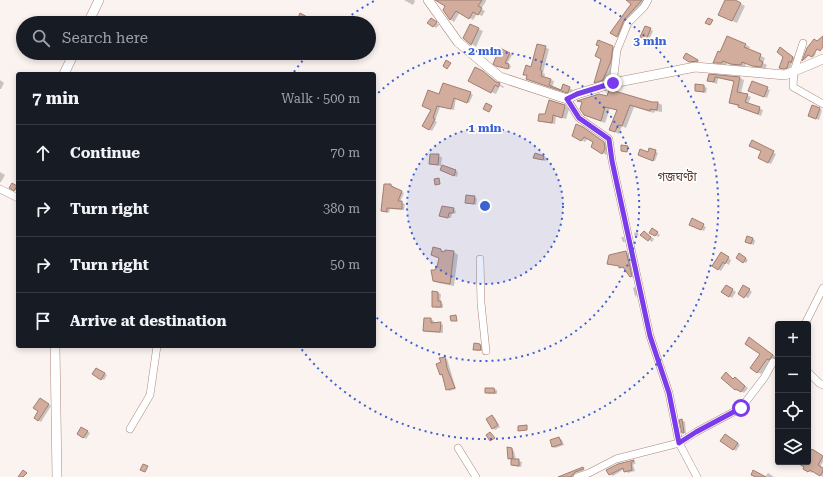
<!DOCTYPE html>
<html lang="en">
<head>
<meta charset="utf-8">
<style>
	:root { --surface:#171b24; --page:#242831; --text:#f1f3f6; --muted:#9ea1a6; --line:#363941 }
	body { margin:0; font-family:"Roboto Serif","Noto Sans Bengali",serif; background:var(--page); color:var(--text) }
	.controls { position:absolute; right:12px; bottom:12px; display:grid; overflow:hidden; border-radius:4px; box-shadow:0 2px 6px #0003 }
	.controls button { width:36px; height:36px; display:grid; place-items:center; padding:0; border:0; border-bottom:1px solid var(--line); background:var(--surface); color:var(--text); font:20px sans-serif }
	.stop { position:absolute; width:12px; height:12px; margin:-9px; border:3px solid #7c3aed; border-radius:50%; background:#fff }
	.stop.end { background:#7c3aed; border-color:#fff; box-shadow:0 1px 4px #0008 }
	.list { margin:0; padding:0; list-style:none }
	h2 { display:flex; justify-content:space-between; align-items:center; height:52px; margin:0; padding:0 16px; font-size:17px }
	h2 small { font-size:13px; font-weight:400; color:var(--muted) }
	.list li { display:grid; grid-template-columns:26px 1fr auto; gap:12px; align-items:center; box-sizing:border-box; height:56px; padding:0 16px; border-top:1px solid var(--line) }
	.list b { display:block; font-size:15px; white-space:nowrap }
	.list em { font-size:13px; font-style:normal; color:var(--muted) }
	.icon { flex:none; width:22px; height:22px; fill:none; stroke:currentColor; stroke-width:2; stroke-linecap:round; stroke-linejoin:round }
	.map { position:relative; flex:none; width:823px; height:477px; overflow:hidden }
	.search { position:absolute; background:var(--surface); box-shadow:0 2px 6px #0003; left:16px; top:16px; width:360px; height:44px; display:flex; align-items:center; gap:10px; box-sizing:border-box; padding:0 14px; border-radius:22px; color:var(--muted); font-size:15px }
	.panel { position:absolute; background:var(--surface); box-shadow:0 2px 6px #0003; left:16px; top:72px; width:360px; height:276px; border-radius:4px }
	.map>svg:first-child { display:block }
	.shadow { fill:#0003 }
	.building { fill:#d2ad9e; stroke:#a17e70 }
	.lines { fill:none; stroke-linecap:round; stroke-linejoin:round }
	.street-casing { stroke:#ad897b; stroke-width:8 }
	.secondary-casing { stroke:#ad897b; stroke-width:10 }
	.street { stroke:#fff; stroke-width:7 }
	.secondary { stroke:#fff; stroke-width:9 }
	.route { stroke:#7c3aed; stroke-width:5 }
	.ring { fill:none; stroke:#3c61d3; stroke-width:2; stroke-dasharray:2 4 }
	.labels { text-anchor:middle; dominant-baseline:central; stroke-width:3.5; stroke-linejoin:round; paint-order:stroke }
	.quarter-label { font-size:12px; fill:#593a2e; stroke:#fff }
	.centre { fill:#3c61d3; stroke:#fff; stroke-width:2 }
	.ring-label { font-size:12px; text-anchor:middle; font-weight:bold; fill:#3c61d3; stroke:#fff; stroke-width:3.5; stroke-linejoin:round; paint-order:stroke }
</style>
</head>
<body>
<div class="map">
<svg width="823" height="477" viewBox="0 0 823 477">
	<rect width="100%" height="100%" fill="#fbf3f0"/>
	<g class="shadow">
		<path d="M404,0H414L415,1L413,5Z"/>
		<path d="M438,0H486V1L481,9L485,11L482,16L477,14L473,20L460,12L454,22L451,20L444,10L447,6Z"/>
		<path d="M628,0H646L620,37L612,32L633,3Z"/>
		<path d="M726,0H733L745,6L737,23L724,17Z"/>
		<path d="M301,14L313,21L312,23H302L304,20Z"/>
		<path d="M434,20L439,25L436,28L429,23Z"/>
		<path d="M470,25L483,31L476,47L464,38Z"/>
		<path d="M650,29L653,31L649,40L644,38Z"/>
		<path d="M538,45L549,49L543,73L545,74L544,78L554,81L552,88L531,81L527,79L528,76L524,74L532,68Z"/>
		<path d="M746,45L750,47L748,50L765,58L763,63L767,65L765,69L758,68L746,63L745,67L735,66L727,63L726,65L718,64L714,62Z"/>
		<path d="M613,47L617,49L615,63L607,82L599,84L595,82Z"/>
		<path d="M808,48L816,53L814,57L810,54L804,61Z"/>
		<path d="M501,50L512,55L507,64L511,66L510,69L500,67Z"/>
		<path d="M783,50L796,59L794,63L792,62L790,69H783L780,68L785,56Z"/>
		<path d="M687,54L699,62L693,63L684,58Z"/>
		<path d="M476,68L488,75L504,87L503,88L500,86L496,94L473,83Z"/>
		<path d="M710,75L740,78L744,80L741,93L751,97L748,104L763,110L761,116L730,103L735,82L718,78L717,84L712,82L708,80Z"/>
		<path d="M0,80L4,83L1,89H0Z"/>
		<path d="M752,82L770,90L767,98L752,92Z"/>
		<path d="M564,86L573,90L570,94L562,91Z"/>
		<path d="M704,86L707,88L706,93L696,91Z"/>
		<path d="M470,93L473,95L469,103L456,98L454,110L440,107L435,121L437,122L432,131L424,126L439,95Z"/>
		<path d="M608,97L658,103L662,105V112L655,111L654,113L634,107L626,128L622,126L619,134L615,132L618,111L610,108L605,123L585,115L583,103L579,101Z"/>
		<path d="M564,105L569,109L566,119L556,116L555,124L543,122L539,120Z"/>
		<path d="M813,106L822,110L819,120L812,117Z"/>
		<path d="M587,130L608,145L609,151L606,155L592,146L594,142L588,138L585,142L573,135Z"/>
		<path d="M752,142L776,154L771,164L759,158L762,151Z"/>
		<path d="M650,149L658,153L655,161L639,155L648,153Z"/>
		<path d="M431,155L442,157L441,166L430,164Z"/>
		<path d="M544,157L547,158L546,161L534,158Z"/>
		<path d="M443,166L458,172L457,177L443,171Z"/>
		<path d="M0,172L5,175L1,182H0Z"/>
		<path d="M13,184L18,187L17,191L10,188Z"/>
		<path d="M385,185H391L394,187V188L404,193L400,202L405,204L404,210L390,209L389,213L382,211Z"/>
		<path d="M475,197L477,199L476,205L466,202Z"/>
		<path d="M453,209L456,211L455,214L452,213L451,218L443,217Z"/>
		<path d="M692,220L706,227L704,231L693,226Z"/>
		<path d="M655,231L660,235L658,237L651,232Z"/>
		<path d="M637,232L639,235L635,237L634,233Z"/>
		<path d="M647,234L654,239L652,242L642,235Z"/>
		<path d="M621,237H624L625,242H623Z"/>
		<path d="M753,239L755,240L754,245L749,243Z"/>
		<path d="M441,250L445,252V251L454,252L458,255L454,286L438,283L433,281L440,258L432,255Z"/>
		<path d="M626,252L629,254L633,278L631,276L625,268L609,263L610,256Z"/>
		<path d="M721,253L731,260L729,265L726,263L721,271L713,266Z"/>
		<path d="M742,256L748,260L746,263L743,262Z"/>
		<path d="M726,286L736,292L732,298L722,292Z"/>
		<path d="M744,286L752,292L748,298L739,293Z"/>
		<path d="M634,287L637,289L638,296L636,295V297L635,296L633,288Z"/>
		<path d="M438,293L441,294L440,302L443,304V308H436L433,306Z"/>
		<path d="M431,319L434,321V324L440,323L443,325V333L427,332L424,331Z"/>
		<path d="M753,341L776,357L773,361L771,360L761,374L757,372L761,354Z"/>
		<path d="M480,345L483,346V351H477L474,349Z"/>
		<path d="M445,358L447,359L456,389L449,391L447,389L443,376L440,374Z"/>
		<path d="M96,369L107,375L104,380L93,374Z"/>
		<path d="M729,375L734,380L735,378L738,380L748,388L744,393L740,390L738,391L736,390L723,378Z"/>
		<path d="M486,389H494L497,390V394H489L486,392Z"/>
		<path d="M40,399L51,406L41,422L35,418L39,411Z"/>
		<path d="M492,416L495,418L500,427L495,430L492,428Z"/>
		<path d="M682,420L685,422L686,434L683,432Z"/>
		<path d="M82,428L90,433L86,439L78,434Z"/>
		<path d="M728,436L740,445L736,451L722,441Z"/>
		<path d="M559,438L562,440L564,445L555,448L552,446Z"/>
		<path d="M511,449L514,451L516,460L522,462L521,467L515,466L512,465V460L509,458Z"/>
		<path d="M812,450L823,457V462L820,467L823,469V477L813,471L812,473L804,469V462H808V456Z"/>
		<path d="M634,461L636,463L633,465L635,471L628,473L624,469L613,476L610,474Z"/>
		<path d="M583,468L584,470L576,473L573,477H567L566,475Z"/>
		<path d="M768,473L774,477H765Z"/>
	</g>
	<g class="building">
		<path d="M435,0H482L478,6L482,8L478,15L473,12L469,19L456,11L450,20L443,10L445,6Z"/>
		<path d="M626,0H642L624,20L617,37L610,33L631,4Z"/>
		<path d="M725,0H735L741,3L732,21L718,15Z"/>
		<path d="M300,13L311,19L308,23H301L302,20L298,18Z"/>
		<path d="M431,18L437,22L433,27L427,23Z"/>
		<path d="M708,18L713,20L710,25L705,23Z"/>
		<path d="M470,24L479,28L471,45L463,38Z"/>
		<path d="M645,26L651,28L646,40L640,37Z"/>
		<path d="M727,36L746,44L744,47L761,54L759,60L763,62L761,67L752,66L742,62L741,65L730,64L723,61L722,63H713L718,51L720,52Z"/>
		<path d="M823,36V47L820,51L817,49L812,57L808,55L802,61L807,48L814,39L817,41Z"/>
		<path d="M598,40L613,46L611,61L603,80L594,83L601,59L595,56L599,46L596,45Z"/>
		<path d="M537,44L546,46L540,70L542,71L541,76L551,79L549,85L561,90L563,84L570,87L568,92L567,93L526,79L527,75H523L526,65L531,67Z"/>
		<path d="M780,47L793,57L791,63L789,61L787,68L784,69L779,68L783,57L777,52Z"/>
		<path d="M500,48L510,53L505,63L509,64L508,69L496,66L493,64Z"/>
		<path d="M686,53L698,60V61L689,62L683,58Z"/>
		<path d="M446,60L451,63L447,69L443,66Z"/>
		<path d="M475,67L483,71L496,82L500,83L498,87L495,85L491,93L468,81Z"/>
		<path d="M709,74L740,77L737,92L748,94L745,102L760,107L758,114L738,107L739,105L729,103L734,81L715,77L714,82L707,81Z"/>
		<path d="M752,81L768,87L764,97L748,91Z"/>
		<path d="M443,83L471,92L467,103L454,98L451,109L437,106L433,118L435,119L429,130L422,126L431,110L422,106L428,90L439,94Z"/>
		<path d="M695,84L704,85V92L695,91Z"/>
		<path d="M609,90H611L652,102H658L657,110L650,109V111L630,105L622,126L618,125L615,132L609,130L617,110L605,107L601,121L584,115L580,109L582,102L577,101L599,94L607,96Z"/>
		<path d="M549,100L565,105V106L562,118L553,115L552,123L538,121L539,114H545Z"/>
		<path d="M486,103L492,106L489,112L483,109Z"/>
		<path d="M812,105L820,108L816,119L808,116Z"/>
		<path d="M576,124L583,127L604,142L605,149L602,154L591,147L593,142L584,137L581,141L572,136Z"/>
		<path d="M752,140L774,151L768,163L758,158L761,151L749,146Z"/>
		<path d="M621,145L628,146L627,152L621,151Z"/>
		<path d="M649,148L656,150L653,161L638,155L640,149L648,152Z"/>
		<path d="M535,153L544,156L543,160L533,158Z"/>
		<path d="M430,154H439L438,165L429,164Z"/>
		<path d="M442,165L456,170L454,176L440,170Z"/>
		<path d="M439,178L440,184L435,185L434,179Z"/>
		<path d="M12,183L17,186L14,191L9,188Z"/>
		<path d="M384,184H391V186L402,191L398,201H402V209L387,208V212L381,211Z"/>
		<path d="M466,195L475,196L474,204L465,203Z"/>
		<path d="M442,206L454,208L453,213H449L448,218L439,216Z"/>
		<path d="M692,218L704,224L701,230L689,225Z"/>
		<path d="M652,228L658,232L655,236L649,233Z"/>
		<path d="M644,231L651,237L648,241L640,235Z"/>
		<path d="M747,236L753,238L751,244L745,242Z"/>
		<path d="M433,247L441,249V251L444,252L445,250L454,251L450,284L433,281L431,270H435L436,267H437L439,258L431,255Z"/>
		<path d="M626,251L632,276L630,277L623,267L619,268V266L607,264L609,255Z"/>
		<path d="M721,252L729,257L725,264L723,262L718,270L712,266Z"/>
		<path d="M739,253L746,258L743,263L736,258Z"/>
		<path d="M726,285L733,289L729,297L721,292Z"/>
		<path d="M743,285L750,289L744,298L738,294Z"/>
		<path d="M432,291L438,292V301H441V307H432Z"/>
		<path d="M456,315L457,321H451L450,316Z"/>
		<path d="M424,318H431V323L441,322L440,332L423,331Z"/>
		<path d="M749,337L773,355L769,360L767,359L757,373L750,368L760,354L745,344Z"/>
		<path d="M474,343L480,344L481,350H473Z"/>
		<path d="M445,357L447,368L455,388L446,390L442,374L440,375L436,364L441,362L439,358Z"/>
		<path d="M96,368L105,373L101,380L92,374Z"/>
		<path d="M726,372L733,379L735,377L745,386L741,392L736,389L735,390L721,378Z"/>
		<path d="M485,388H494L495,393H485Z"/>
		<path d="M40,398L49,404L38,421L34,418L38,411L33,408Z"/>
		<path d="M492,415L498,425L492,429L486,419Z"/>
		<path d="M682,419L684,433H682L679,420Z"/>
		<path d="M527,425V430L518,431V426Z"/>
		<path d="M81,427L88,431L83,438L77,434Z"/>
		<path d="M490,432L495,438L490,441L486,435Z"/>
		<path d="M725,434L738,443L733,450L720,441Z"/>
		<path d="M559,437L562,444L552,447L550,440Z"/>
		<path d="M507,447L512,448L513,458L508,459Z"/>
		<path d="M812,449L823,456L818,465L823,468V471L820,476L810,470L808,472L803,469L804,467L796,462H808V455Z"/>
		<path d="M511,459H519V466L511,465Z"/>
		<path d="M634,460V461L631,463L632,470L624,472L623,468L609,475L606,470L618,464Z"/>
		<path d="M143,464L148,466L145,472L140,470Z"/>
		<path d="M583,467L584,469L575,472L571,477H558Z"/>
		<path d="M23,470L27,473L23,477H18Z"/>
		<path d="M753,470L766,477H756L751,475Z"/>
	</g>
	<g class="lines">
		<defs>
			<g id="street">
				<path d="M803,43L794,71L793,87L823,104"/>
				<path d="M613,83L617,50L628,23L644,7L648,0"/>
				<path d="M567,99L579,118L609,139L612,161L650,336L669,393L679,443L697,477"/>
				<path d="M0,189L18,198"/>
				<path d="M480,259L481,303L486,351"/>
				<path d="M805,324L823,288"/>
				<path d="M808,372L819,383L823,385"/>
				<path d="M130,429L150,395L157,346"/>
				<path d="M458,448L476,477"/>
				<path d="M577,477L589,473L616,459L679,443L696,432L741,408L764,378L773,362"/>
			</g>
			<g id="secondary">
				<path d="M428,0L458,42L500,77L567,99L577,94L613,83L695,67L785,75L823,59"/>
				<path d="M88,23L99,0"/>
				<path d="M64,74L74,53"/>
				<path d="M55,346L57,477"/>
			</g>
		</defs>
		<use href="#street" class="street-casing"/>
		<use href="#secondary" class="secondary-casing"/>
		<use href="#street" class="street"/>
		<use href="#secondary" class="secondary"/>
	</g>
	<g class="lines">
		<path class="route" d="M613,83L577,94L567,99L579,118L609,139L612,161L650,336L669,393L679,443L696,432L741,408"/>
	</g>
	<circle cx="485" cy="206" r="78" fill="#3c61d3" fill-opacity=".12"/>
	<g class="ring">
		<circle cx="485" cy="206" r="78"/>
		<path d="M374 97A155 155 0 1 1 374 315"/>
		<path d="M294 72A233 233 0 0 1 309 53M342 22A233 233 0 0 1 376 0M594 0A233 233 0 1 1 299 346"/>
	</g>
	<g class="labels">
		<g class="quarter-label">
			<text x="677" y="177">গজঘণ্টা</text>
		</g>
	</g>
	<circle cx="485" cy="206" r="6" class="centre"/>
	<g class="ring-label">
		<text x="650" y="45">3 min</text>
		<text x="485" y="55">2 min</text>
		<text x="485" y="132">1 min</text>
	</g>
</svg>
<div class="controls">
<button>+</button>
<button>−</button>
<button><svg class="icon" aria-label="locate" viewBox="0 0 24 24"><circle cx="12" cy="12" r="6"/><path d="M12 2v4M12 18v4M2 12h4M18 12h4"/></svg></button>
<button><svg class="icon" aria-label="layers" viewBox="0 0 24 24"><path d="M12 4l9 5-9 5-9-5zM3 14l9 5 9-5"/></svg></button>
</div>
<div class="stop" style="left:741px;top:408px"></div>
<div class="stop end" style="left:613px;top:83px"></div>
<div class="search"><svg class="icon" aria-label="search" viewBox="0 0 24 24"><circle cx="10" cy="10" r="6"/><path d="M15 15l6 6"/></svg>Search here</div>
<section class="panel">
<h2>7 min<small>Walk · 500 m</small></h2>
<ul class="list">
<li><svg class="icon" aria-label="ahead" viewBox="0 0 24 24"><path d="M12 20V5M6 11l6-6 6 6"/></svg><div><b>Continue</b></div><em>70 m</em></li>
<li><svg class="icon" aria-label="right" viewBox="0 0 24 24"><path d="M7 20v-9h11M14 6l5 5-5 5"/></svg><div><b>Turn right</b></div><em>380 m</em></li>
<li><svg class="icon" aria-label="right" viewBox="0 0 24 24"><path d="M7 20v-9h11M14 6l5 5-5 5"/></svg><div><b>Turn right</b></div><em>50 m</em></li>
<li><svg class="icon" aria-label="arrive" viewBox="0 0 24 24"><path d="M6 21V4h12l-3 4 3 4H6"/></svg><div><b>Arrive at destination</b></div></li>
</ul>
</section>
</div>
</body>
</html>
